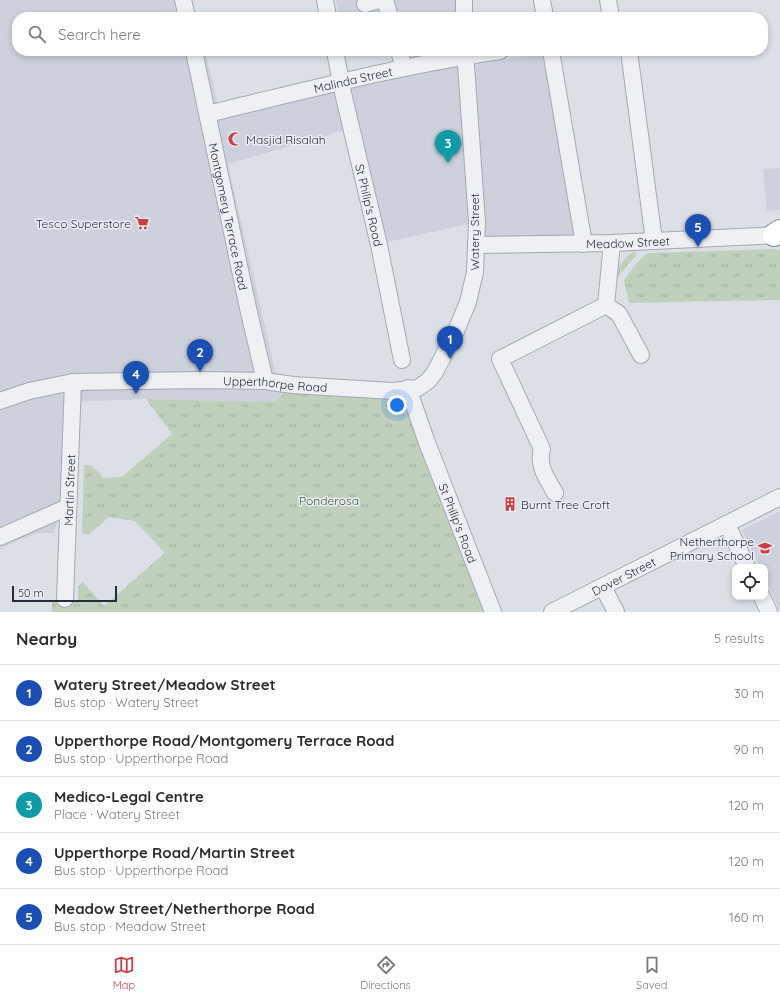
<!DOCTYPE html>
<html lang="en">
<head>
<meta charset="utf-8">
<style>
	:root { --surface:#fff; --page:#f2f2f3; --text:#2b2b33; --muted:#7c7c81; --line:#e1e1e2; --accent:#cd3e46 }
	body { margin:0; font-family:Quicksand,sans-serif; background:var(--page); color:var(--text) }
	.controls { position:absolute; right:12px; bottom:12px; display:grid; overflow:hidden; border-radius:8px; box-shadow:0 2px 6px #0003 }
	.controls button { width:36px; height:36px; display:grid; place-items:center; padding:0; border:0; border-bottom:1px solid var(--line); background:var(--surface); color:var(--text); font:20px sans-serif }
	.scale { position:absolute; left:12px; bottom:10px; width:105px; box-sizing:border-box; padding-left:4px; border:2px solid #252c3c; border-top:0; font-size:11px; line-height:14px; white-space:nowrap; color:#252c3c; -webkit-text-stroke:3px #ebeef4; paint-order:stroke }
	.you { position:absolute; left:397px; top:405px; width:14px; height:14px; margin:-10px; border:3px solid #fff; border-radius:50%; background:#1a73e8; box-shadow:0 0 0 6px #1a73e833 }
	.badge { display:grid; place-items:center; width:26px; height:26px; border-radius:50%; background:var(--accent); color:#fff; font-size:13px; font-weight:700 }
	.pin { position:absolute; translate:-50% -33px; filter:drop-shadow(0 1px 2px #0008) }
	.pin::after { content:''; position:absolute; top:21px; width:14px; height:12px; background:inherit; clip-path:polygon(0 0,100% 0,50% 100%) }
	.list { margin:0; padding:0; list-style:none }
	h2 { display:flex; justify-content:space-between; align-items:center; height:52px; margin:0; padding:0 16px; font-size:17px }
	h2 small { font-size:13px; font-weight:400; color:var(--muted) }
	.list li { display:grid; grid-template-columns:26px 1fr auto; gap:12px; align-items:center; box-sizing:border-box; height:56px; padding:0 16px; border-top:1px solid var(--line) }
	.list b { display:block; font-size:15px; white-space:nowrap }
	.list p { margin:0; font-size:13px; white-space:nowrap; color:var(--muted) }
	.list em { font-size:13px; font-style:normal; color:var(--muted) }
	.icon { flex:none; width:22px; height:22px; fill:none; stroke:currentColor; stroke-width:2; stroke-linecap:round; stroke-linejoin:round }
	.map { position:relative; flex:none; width:780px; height:612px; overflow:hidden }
	.search { position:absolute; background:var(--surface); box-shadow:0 2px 6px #0003; left:12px; right:12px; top:12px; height:44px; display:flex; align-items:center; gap:10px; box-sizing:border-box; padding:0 14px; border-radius:16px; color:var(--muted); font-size:15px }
	.sheet { height:332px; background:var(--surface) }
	nav { display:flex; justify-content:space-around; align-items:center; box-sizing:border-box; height:56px; border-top:1px solid var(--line); background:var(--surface); font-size:11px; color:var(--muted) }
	nav a { display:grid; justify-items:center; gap:2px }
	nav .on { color:var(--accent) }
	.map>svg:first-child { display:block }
	.built { fill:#cdd1db }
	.grass { fill:url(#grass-tufts) }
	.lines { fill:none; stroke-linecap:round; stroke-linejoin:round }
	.minor-casing { stroke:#a4a9b3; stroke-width:18 }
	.highway-casing { stroke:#838b9c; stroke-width:24 }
	.minor { stroke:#eef0f4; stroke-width:16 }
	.highway { stroke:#fff; stroke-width:22 }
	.labels { text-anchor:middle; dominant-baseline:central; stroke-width:3; stroke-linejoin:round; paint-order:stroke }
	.street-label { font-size:12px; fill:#252c3c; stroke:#ebeef4 }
	.poi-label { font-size:12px; fill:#252c3c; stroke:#ebeef4; text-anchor:start }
	.park-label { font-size:12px; fill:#365833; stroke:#ebeef4 }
</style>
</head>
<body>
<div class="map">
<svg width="780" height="612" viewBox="0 0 780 612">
	<defs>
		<pattern id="grass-tufts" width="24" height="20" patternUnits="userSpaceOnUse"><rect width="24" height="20" fill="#c0d0bc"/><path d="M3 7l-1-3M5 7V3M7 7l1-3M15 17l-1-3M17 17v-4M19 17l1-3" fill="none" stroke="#a5b3a2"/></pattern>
	</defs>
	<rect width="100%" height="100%" fill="#dbdfe6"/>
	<g class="built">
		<path d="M0,0H192L196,17H17V51H205L220,112L395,65L392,51H470L472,65L543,54L585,237L478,241L477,222L378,244L348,129L228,164L277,379L293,385L275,402L146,399L66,402L63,503L54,533H38L0,548Z"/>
		<path d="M336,0H463L465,17H339Z"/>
		<path d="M780,168V210L767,211L763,169Z"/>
		<path d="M780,511V611L765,579V567H760L742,530Z"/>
	</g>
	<g class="grass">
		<path d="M773,249L780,250V300L629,303L624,280L636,264L647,253Z"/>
		<path d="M634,251L637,254L616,279C616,267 624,258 634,251Z"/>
		<path d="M293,385L407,394L493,612H52V600L78,601V587L83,582L104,606L165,553L135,521L109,517L88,535L82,533L84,465H91L104,478L122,477L172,434L146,399L275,402Z"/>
	</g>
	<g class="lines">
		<defs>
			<g id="minor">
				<path d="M183,0L187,17"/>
				<path d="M325,0L328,17"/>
				<path d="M385,0L390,17"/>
				<path d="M464,0V17"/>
				<path d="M542,0L545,17"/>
				<path d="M608,0L611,17"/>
				<path d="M365,4L379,0"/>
				<path id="s1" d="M194,51L248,308L265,381"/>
				<path id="s2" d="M335,51L343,93L379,245L402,360"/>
				<path d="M399,51L404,68"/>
				<path d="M551,51L584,244"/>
				<path d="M629,51L654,241"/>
				<path id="s3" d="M207,114C304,91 402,65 500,51"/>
				<path id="s4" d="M476,245L612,243L780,235"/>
				<path d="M606,305L619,314L641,355"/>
				<path id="s5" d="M408,388L426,440L493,612"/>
				<path id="s6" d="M0,401L29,391L73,382L199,380L265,381L293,385L393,391L418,388L428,381L435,372L456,331L468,302L475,272L477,222L465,51"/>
				<path d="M555,493C547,478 537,466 542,449L500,359L606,305L612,243"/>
				<path d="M727,524L747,567"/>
				<path d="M0,537L68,507"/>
				<path d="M603,587L616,612"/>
				<path d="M762,597L769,612"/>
				<path id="s7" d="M65,599L73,382"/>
				<path id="s8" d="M552,612L780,497"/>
			</g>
			<path id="highway" d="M774,235L780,231"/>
		</defs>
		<use href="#minor" class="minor-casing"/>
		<use href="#highway" class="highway-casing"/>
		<use href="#minor" class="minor"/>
		<use href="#highway" class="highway"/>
	</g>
	<defs>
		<symbol id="mosque-bare" viewBox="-9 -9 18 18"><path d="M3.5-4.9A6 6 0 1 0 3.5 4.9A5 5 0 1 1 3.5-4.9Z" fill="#cd3e46" stroke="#ebeef4" stroke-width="2.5" paint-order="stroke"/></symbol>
		<symbol id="supermarket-bare" viewBox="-9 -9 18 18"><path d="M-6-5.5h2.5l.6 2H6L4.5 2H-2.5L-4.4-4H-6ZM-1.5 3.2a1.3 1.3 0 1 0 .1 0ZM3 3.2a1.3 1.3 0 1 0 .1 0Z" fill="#cd3e46" stroke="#ebeef4" stroke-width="2.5" paint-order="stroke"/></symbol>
		<symbol id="building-bare" viewBox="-9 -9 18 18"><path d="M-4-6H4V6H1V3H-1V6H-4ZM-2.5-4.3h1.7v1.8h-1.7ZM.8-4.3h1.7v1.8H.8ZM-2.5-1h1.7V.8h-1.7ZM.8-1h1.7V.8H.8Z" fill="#cd3e46" stroke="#ebeef4" stroke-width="2.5" paint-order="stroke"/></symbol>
		<symbol id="school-bare" viewBox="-9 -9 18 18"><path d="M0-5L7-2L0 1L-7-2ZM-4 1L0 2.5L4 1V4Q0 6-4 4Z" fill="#cd3e46" stroke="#ebeef4" stroke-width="2.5" paint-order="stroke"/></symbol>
	</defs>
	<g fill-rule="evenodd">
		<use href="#mosque-bare" x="225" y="129" width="20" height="20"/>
		<use href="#supermarket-bare" x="132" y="213" width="20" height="20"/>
		<use href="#building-bare" x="500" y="494" width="20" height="20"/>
		<use href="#school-bare" x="755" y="538" width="20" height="20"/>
	</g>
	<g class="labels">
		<g class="street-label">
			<text stroke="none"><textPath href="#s3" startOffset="150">Malinda Street</textPath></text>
			<text stroke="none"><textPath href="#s2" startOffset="158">St Philip's Road</textPath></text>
			<text stroke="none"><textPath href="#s1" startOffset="169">Montgomery Terrace Road</textPath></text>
			<text transform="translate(474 232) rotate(-90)">Watery Street</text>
			<text stroke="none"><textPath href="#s4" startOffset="152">Meadow Street</textPath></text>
			<text stroke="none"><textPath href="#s6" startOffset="278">Upperthorpe Road</textPath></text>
			<text stroke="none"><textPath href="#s7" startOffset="109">Martin Street</textPath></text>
			<text stroke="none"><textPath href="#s5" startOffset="144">St Philip's Road</textPath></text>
			<text stroke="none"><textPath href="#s8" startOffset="80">Dover Street</textPath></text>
		</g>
		<g class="poi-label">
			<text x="246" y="139">Masjid Risalah</text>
			<text x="131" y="223" text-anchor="end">Tesco Superstore</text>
			<text x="521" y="504">Burnt Tree Croft</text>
			<text x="754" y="541" text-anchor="end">Netherthorpe<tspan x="754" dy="14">Primary School</tspan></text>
		</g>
		<g class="park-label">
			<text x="329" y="500">Ponderosa</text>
		</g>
	</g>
</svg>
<div class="controls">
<button><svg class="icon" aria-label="locate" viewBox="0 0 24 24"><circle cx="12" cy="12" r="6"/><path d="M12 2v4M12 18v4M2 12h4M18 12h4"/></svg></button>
</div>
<div class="scale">50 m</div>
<div class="you"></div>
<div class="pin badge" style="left:450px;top:359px;background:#1a4fb4">1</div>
<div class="pin badge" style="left:200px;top:372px;background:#1a4fb4">2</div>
<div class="pin badge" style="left:448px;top:163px;background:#0f9aa8">3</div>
<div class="pin badge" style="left:136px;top:394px;background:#1a4fb4">4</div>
<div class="pin badge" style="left:698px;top:247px;background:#1a4fb4">5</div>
<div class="search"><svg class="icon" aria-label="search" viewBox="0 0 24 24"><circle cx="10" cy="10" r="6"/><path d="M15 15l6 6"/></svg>Search here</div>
</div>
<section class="sheet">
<h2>Nearby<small>5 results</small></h2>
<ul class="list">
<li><span class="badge" style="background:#1a4fb4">1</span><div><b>Watery Street/Meadow Street</b><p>Bus stop · Watery Street</p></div><em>30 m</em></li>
<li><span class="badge" style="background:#1a4fb4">2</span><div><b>Upperthorpe Road/Montgomery Terrace Road</b><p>Bus stop · Upperthorpe Road</p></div><em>90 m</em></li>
<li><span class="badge" style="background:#0f9aa8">3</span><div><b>Medico-Legal Centre</b><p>Place · Watery Street</p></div><em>120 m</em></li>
<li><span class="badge" style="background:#1a4fb4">4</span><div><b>Upperthorpe Road/Martin Street</b><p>Bus stop · Upperthorpe Road</p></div><em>120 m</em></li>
<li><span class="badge" style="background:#1a4fb4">5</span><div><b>Meadow Street/Netherthorpe Road</b><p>Bus stop · Meadow Street</p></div><em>160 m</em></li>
</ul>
</section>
<nav>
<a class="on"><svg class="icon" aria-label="map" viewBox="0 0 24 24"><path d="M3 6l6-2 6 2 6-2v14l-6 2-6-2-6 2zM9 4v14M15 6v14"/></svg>Map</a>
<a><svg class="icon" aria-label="directions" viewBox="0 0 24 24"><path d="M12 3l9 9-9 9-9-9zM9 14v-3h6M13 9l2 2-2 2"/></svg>Directions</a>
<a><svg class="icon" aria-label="saved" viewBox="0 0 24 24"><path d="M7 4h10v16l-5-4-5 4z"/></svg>Saved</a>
</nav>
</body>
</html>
